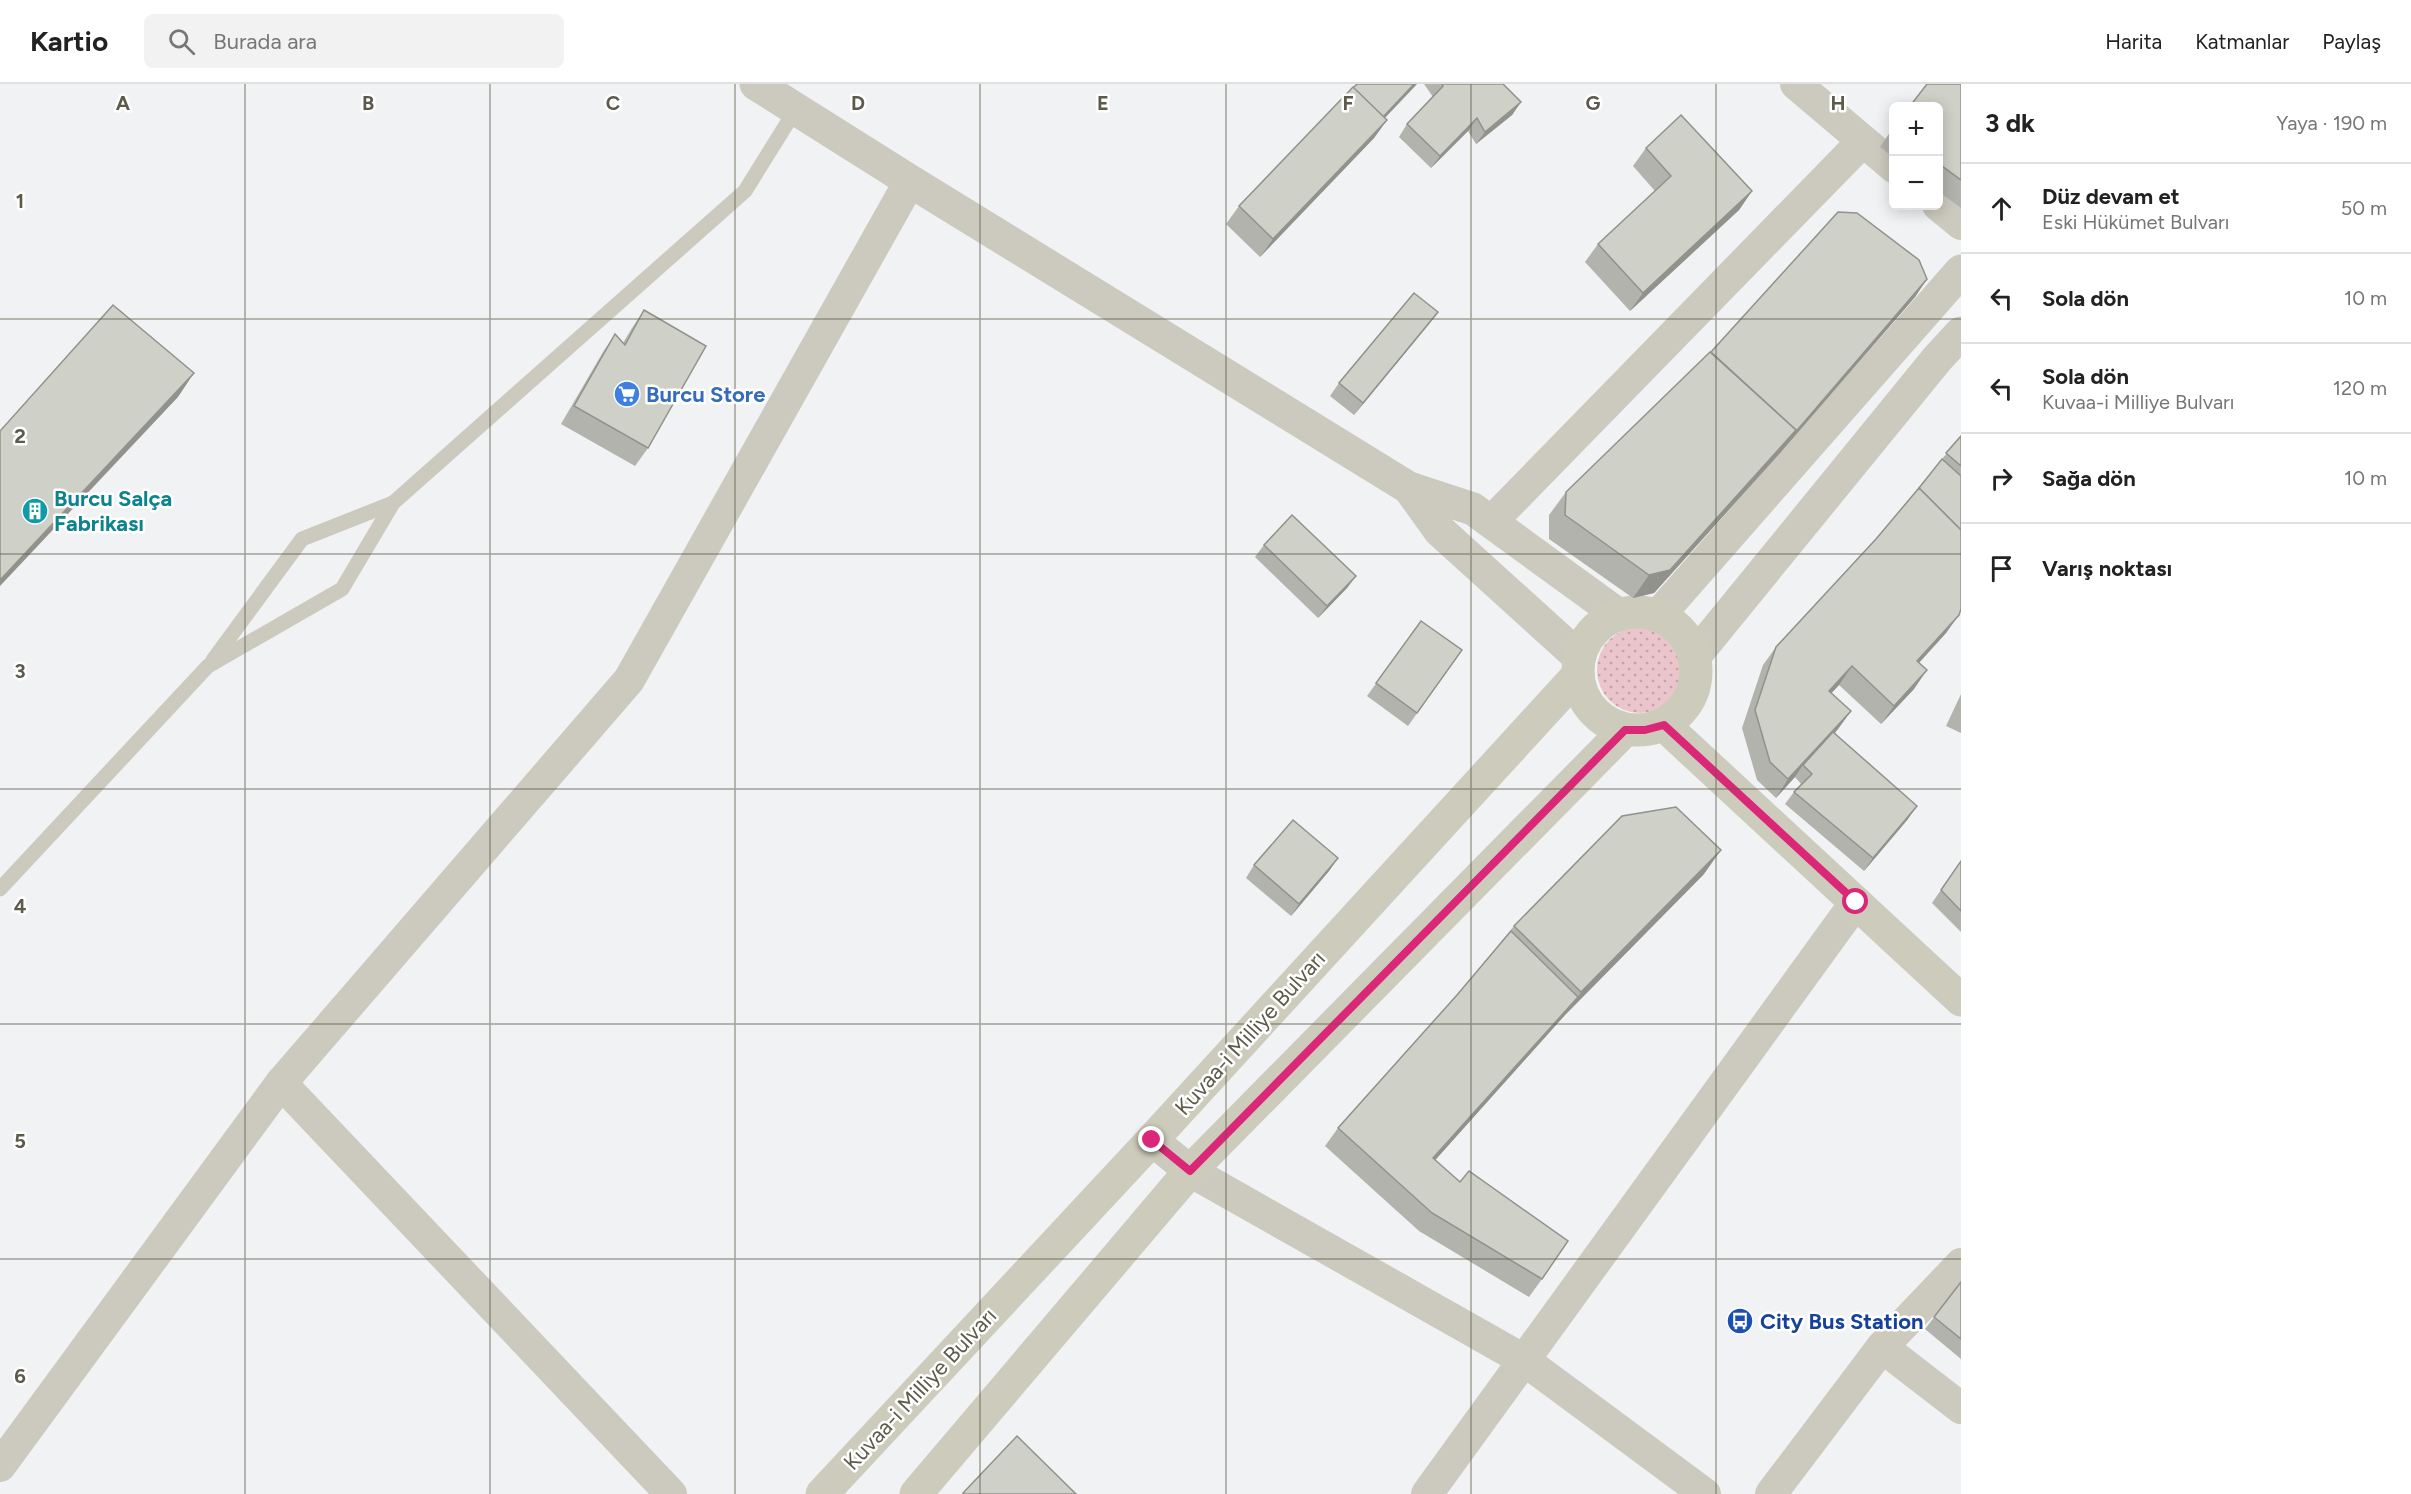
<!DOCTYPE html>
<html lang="tr">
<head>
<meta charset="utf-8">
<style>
	:root { --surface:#fff; --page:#f2f2f2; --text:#222; --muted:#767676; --line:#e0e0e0 }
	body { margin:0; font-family:Figtree,sans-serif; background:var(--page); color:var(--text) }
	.controls { position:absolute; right:18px; top:18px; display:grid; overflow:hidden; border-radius:9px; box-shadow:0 3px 15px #0003 }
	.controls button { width:54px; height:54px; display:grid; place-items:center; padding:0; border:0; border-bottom:2px solid var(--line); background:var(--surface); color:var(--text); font:30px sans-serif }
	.stop { position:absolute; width:18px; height:18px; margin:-14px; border:4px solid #db2777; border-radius:50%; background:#fff }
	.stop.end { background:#db2777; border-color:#fff; box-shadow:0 2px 6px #0008 }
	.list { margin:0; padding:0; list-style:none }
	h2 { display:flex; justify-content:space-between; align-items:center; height:78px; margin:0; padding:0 24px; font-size:26px }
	h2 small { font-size:20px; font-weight:400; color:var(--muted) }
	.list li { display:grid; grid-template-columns:39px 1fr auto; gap:18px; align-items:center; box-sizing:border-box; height:90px; padding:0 24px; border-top:2px solid var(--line) }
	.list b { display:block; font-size:22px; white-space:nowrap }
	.list p { margin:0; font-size:20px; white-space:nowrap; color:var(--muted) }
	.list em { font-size:20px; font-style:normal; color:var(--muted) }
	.icon { flex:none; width:33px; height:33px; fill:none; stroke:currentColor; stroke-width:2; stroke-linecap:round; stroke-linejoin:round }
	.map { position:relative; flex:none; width:1961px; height:1410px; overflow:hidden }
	header { display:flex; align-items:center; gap:36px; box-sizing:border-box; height:84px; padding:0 30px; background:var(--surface); border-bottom:2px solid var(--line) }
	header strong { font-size:28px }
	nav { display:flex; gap:33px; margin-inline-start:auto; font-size:21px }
	.search { width:420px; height:54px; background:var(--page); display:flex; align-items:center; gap:15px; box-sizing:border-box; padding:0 21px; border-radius:9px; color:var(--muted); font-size:22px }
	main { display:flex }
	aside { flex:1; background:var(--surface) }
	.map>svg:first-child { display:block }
	.grass { fill:url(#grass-dots) }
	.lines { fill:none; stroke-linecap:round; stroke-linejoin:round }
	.service { stroke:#cccabe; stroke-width:15 }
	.minor { stroke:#cccabe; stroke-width:32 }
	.tertiary { stroke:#cccabe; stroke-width:33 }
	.secondary { stroke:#cdccbc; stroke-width:33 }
	.wall { fill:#b2b3ac }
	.shaded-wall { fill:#91928c }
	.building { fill:#cfd0c8; stroke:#91928c; stroke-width:1.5 }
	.route { stroke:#db2777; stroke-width:8 }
	.grid { fill:none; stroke:#5c5b4b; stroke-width:1.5; stroke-opacity:0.55 }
	.labels { text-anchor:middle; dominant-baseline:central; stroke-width:5; stroke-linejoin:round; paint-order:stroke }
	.shop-label { font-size:22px; font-weight:bold; fill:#366cbe; stroke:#fff; text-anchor:start }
	.culture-label { font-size:22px; font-weight:bold; fill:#0d838f; stroke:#fff; text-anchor:start }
	.street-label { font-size:22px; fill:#5c5b4b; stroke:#fff }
	.transit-label { font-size:22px; font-weight:bold; fill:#164399; stroke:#fff; text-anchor:start }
	.grid-label { font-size:20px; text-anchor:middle; font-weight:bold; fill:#5c5b4b; stroke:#fff; stroke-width:5; stroke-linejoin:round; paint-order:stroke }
</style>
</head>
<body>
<header>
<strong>Kartio</strong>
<div class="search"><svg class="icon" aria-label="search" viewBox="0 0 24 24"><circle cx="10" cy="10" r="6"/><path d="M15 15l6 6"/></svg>Burada ara</div>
<nav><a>Harita</a><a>Katmanlar</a><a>Paylaş</a></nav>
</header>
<main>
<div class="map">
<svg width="1961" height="1410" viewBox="0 0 1961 1410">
	<defs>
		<pattern id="grass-dots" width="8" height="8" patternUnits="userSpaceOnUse" patternTransform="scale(1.5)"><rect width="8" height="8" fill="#ebc5cc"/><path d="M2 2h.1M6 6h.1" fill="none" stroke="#c2a3a8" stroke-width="1.8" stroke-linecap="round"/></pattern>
	</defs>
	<rect width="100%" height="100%" fill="#f1f2f3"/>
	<circle class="grass" cx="1640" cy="586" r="43"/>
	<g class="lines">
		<g class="service">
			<path d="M213,576L302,455L393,419"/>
			<path d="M0,805L208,582L342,505L393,419L745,107L796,25"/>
		</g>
		<g class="minor">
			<path d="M1796,0L1894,83"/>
			<path d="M1938,121L1961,140"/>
			<path d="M1491,438L1863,57"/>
			<path d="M281,999L671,1410"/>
			<path d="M1152,1056L1190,1087L1524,1276L1705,1410"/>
			<path d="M1882,1263L1961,1324"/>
			<path d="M0,1382L281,999L629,596L910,97"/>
			<path d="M1427,1410L1856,818"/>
			<path d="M1771,1410L1882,1263L1961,1180"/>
		</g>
		<g class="tertiary">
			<path d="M756,0L910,97L1409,404L1473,425L1619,531"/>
			<path d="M1409,404L1440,447L1579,573"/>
			<path d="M1658,532L1961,187"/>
			<path d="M1694,573L1937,275L1961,249"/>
		</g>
		<g class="secondary">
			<circle cx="1637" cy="587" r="59"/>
			<path d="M1664,641L1961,916"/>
			<path d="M822,1410L1152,1056L1578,591"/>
			<path d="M916,1410L1190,1087L1625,646"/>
		</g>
	</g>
	<g class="wall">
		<path d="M1417,0L1385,34L1387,36L1374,54L1260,173L1226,140L1239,122Z"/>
		<path d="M1424,0H1503L1521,18L1512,31L1476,60L1468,47L1431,84L1399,53L1407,40L1433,13Z"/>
		<path d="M1961,0V124L1938,107V22Z"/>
		<path d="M1893,44V73L1880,63Z"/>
		<path d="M1646,64L1752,107L1739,126L1630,227L1585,178L1598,160L1655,107L1633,82Z"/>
		<path d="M1927,195L1915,213L1780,369L1654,509L1633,514L1549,455V431L1566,408L1711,268Z"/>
		<path d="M644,226L648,364L635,382L561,340L603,268L615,250L623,259L632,244Z"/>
		<path d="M1429,240L1354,331L1330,312L1339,299Z"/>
		<path d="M1961,352V525L1946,549L1919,579L1914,605L1881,640L1839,601L1831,609L1851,627L1835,649L1908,735L1864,787L1785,720L1794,708L1801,700L1795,693L1776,714L1757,696L1742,644L1763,581L1776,563L1876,455Z"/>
		<path d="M1264,461L1356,492L1347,504L1318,534L1255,473Z"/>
		<path d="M1421,537L1462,566L1408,642L1367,612Z"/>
		<path d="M1961,610V649L1946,642Z"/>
		<path d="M1338,774L1329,787L1291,832L1246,794L1254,781Z"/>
		<path d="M1961,777V848L1932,819Z"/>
		<path d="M1704,790L1565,931L1435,1076L1542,1195L1529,1213L1419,1147L1325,1062L1338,1044L1457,911L1514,842Z"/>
		<path d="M1961,1198V1275L1925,1245Z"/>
	</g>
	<g class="shaded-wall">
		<path d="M1414,0H1417L1374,45L1383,33Z"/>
		<path d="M1521,18L1512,31L1476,60L1485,48Z"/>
		<path d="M1477,34L1468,47L1431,84L1440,72Z"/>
		<path d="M1387,36L1374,54L1260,173L1273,155Z"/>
		<path d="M1752,107L1739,126L1630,227L1643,209Z"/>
		<path d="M1927,195L1915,213L1780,369L1654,509L1633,514L1649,491Z"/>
		<path d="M1438,228L1429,240L1354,331L1363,319Z"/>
		<path d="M194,289L178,313L0,502V496Z"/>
		<path d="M1356,492L1347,504L1318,534L1327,522Z"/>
		<path d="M1959,531L1946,549L1904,595L1917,577Z"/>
		<path d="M1852,582L1839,601L1817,625L1829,607Z"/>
		<path d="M1927,586L1914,605L1881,640L1894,622Z"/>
		<path d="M1851,627L1838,645L1804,682L1803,681L1795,693L1776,714L1788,695Z"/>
		<path d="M1917,722L1908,735L1864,787L1873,774Z"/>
		<path d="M1721,766L1704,790L1565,931L1421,1092L1433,1074L1578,913L1581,908Z"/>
		<path d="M1338,774L1329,787L1291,832L1299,820Z"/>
	</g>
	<g class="building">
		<path d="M1357,0H1414L1383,33L1353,4Z"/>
		<path d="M1442,0H1503L1521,18L1485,48L1477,34L1440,72L1407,40L1443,2Z"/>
		<path d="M1927,0H1961V96L1938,79V22H1910Z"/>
		<path d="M1353,3L1387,36L1273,155L1239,122Z"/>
		<path d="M1681,31L1752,107L1643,209L1598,160L1671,92L1646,64Z"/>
		<path d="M1838,128L1857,129L1919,176L1927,195L1793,351L1796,346L1711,268Z"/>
		<path d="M1414,209L1438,228L1363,319L1339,299Z"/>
		<path d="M113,221L194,289L0,496V347Z"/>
		<path d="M644,226L706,262L648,364L574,322L615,250L625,261Z"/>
		<path d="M1710,268L1796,346L1670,486L1649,491L1565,431L1566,408Z"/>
		<path d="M1961,352V382L1946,369Z"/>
		<path d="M1942,375L1961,392V446L1919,404Z"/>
		<path d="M1919,404L1961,446V525L1959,531L1917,577L1927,586L1894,622L1852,582L1829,607L1851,627L1788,695L1770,678L1755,626L1776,563L1876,455Z"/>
		<path d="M1292,431L1356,492L1327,522L1264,461Z"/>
		<path d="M1421,537L1462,566L1417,629L1376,599Z"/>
		<path d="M1833,648L1917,722L1873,774L1794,708L1812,690L1803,681Z"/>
		<path d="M1676,723L1721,766L1581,908L1514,842L1622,732Z"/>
		<path d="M1293,736L1338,774L1299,820L1254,781Z"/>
		<path d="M1961,777V827L1941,806Z"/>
		<path d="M1511,847L1578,913L1433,1074L1460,1098L1469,1087L1568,1157L1542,1195L1432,1129L1338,1044L1457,911Z"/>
		<path d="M1961,1198V1255L1934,1233Z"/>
		<path d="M1017,1352L1076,1410H965L963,1409Z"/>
	</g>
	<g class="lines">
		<path class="route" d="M1152,1056L1190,1087L1625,646H1645L1664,641L1856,818"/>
	</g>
	<path class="grid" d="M245,0V1410M490,0V1410M735,0V1410M980,0V1410M1226,0V1410M1471,0V1410M1716,0V1410M0,235H1961M0,470H1961M0,705H1961M0,940H1961M0,1175H1961"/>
	<defs>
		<symbol id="supermarket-disc" viewBox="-11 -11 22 22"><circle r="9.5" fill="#3f7fe0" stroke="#fff"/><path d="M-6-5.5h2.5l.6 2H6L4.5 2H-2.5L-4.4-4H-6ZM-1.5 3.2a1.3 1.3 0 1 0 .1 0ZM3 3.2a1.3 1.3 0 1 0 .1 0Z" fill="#fff"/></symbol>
		<symbol id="building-disc" viewBox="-11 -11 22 22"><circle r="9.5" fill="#0f9aa8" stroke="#fff"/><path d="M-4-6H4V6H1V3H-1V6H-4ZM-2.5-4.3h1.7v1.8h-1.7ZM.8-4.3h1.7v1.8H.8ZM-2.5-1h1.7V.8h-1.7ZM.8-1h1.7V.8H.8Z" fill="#fff"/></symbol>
		<symbol id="bus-disc" viewBox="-11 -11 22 22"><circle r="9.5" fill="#1a4fb4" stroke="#fff"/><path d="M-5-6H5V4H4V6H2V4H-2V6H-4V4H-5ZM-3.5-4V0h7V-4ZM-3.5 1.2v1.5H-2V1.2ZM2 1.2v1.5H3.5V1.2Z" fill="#fff"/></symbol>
	</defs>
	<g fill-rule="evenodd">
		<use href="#supermarket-disc" x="612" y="295" width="30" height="30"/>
		<use href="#building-disc" x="20" y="412" width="30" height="30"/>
		<use href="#bus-disc" x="1725" y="1222" width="30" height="30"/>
	</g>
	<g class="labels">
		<g class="shop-label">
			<text x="646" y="310">Burcu Store</text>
		</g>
		<g class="culture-label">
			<text x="54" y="414">Burcu Salça<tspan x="54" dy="25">Fabrikası</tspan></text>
		</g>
		<g class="street-label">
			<text transform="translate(1250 949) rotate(-48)">Kuvaa-i Milliye Bulvarı</text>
			<text transform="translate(920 1305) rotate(-47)">Kuvaa-i Milliye Bulvarı</text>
		</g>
		<g class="transit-label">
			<text x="1760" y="1237">City Bus Station</text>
		</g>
	</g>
	<g class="grid-label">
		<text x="123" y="26">A</text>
		<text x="368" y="26">B</text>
		<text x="613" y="26">C</text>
		<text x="858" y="26">D</text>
		<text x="1103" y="26">E</text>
		<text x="1348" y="26">F</text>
		<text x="1593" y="26">G</text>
		<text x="1838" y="26">H</text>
		<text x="20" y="124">1</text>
		<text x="20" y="359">2</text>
		<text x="20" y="594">3</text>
		<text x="20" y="829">4</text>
		<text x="20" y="1064">5</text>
		<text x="20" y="1299">6</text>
	</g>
</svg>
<div class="controls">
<button>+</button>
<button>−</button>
</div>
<div class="stop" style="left:1856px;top:818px"></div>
<div class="stop end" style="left:1152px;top:1056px"></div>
</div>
<aside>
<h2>3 dk<small>Yaya · 190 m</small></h2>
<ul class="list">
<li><svg class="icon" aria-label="ahead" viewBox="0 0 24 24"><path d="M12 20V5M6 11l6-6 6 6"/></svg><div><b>Düz devam et</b><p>Eski Hükümet Bulvarı</p></div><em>50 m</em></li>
<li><svg class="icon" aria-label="left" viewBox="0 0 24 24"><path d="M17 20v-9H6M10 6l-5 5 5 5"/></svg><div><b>Sola dön</b></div><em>10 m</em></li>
<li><svg class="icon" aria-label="left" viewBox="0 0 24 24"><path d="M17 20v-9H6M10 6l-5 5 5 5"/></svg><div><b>Sola dön</b><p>Kuvaa-i Milliye Bulvarı</p></div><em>120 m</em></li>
<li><svg class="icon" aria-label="right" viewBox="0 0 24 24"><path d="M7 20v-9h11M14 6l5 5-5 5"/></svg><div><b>Sağa dön</b></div><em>10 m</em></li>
<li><svg class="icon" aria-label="arrive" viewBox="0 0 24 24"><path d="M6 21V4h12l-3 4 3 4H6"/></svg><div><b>Varış noktası</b></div></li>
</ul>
</aside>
</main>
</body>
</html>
